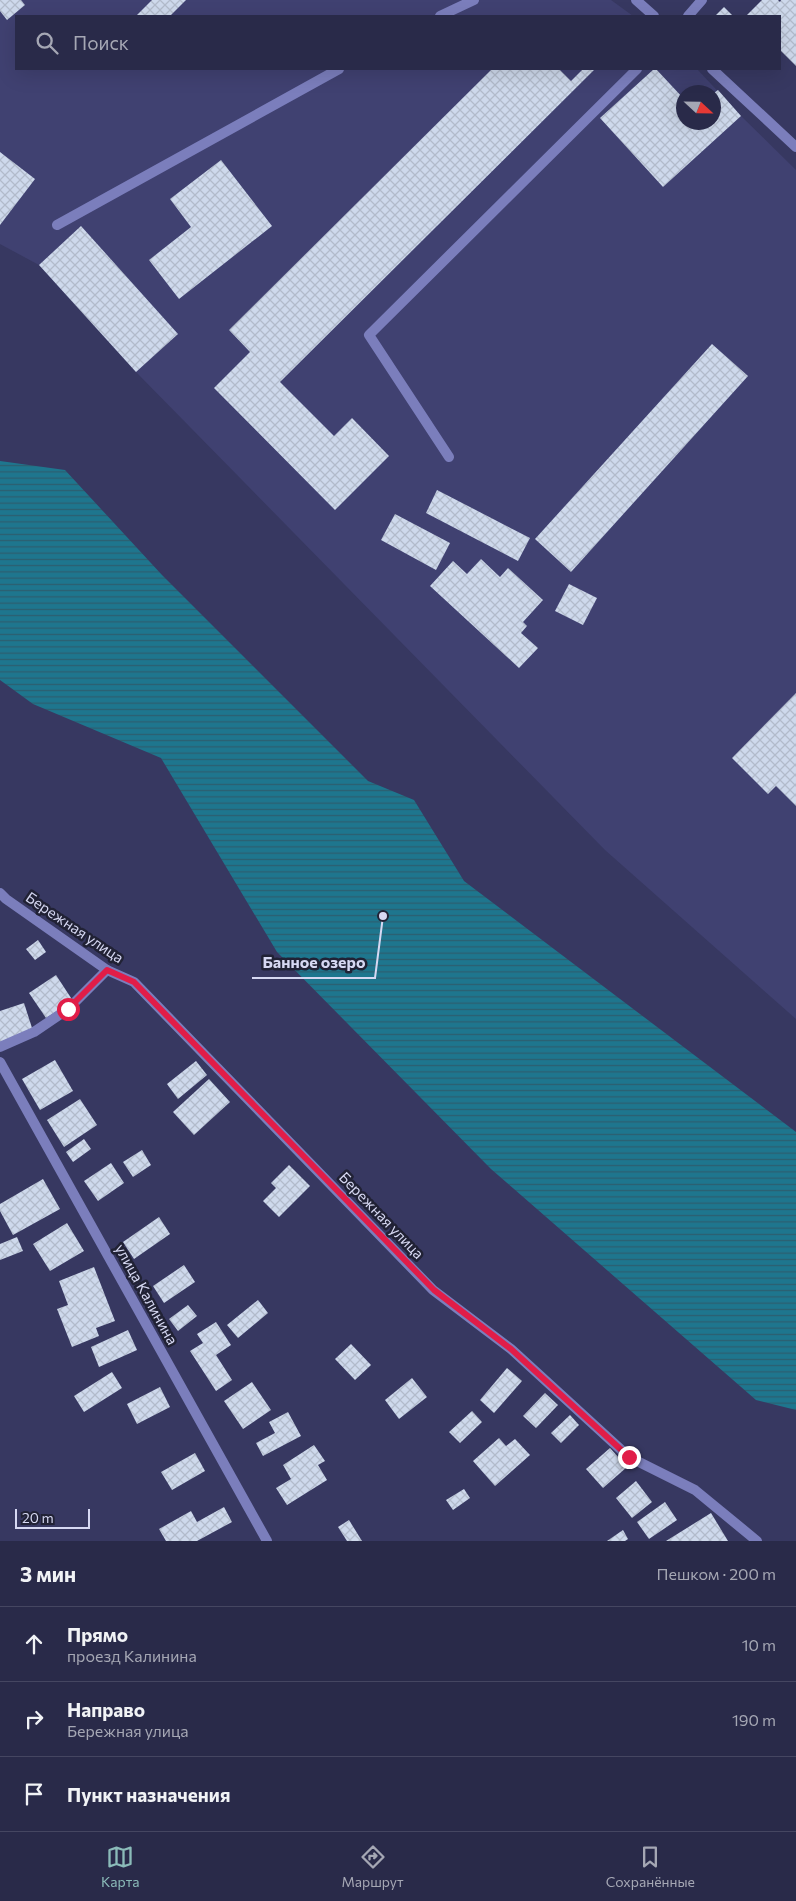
<!DOCTYPE html>
<html lang="ru">
<head>
<meta charset="utf-8">
<style>
	:root { --surface:#292a49; --page:#313250; --text:#f1f3f6; --muted:#a5a7b4; --line:#454661; --accent:#8bbbb9 }
	body { margin:0; font-family:Commissioner,sans-serif; background:var(--page); color:var(--text) }
	.compass { position:absolute; left:676px; top:85px; width:45px; height:45px; border-radius:50%; background:var(--surface); box-shadow:0 5px 20px #0002; rotate:112deg }
	.scale { position:absolute; left:15px; bottom:12px; width:75px; box-sizing:border-box; padding-left:5px; border:2px solid #d6d8f2; border-top:0; font-size:14px; line-height:18px; white-space:nowrap; color:#d6d8f2; -webkit-text-stroke:4px #212235; paint-order:stroke }
	.stop { position:absolute; width:15px; height:15px; margin:-11px; border:4px solid #e11d48; border-radius:50%; background:#fff }
	.stop.end { background:#e11d48; border-color:#fff; box-shadow:0 1px 5px #0008 }
	.list { margin:0; padding:0; list-style:none }
	h2 { display:flex; justify-content:space-between; align-items:center; height:65px; margin:0; padding:0 20px; font-size:21px }
	h2 small { font-size:16px; font-weight:400; color:var(--muted) }
	.list li { display:grid; grid-template-columns:32px 1fr auto; gap:15px; align-items:center; box-sizing:border-box; height:75px; padding:0 20px; border-top:1px solid var(--line) }
	.list b { display:block; font-size:19px; white-space:nowrap }
	.list p { margin:0; font-size:16px; white-space:nowrap; color:var(--muted) }
	.list em { font-size:16px; font-style:normal; color:var(--muted) }
	.icon { flex:none; width:28px; height:28px; fill:none; stroke:currentColor; stroke-width:2; stroke-linecap:round; stroke-linejoin:round }
	.map { position:relative; flex:none; width:796px; height:1541px; overflow:hidden }
	.search { position:absolute; background:var(--surface); box-shadow:0 5px 20px #0002; left:15px; right:15px; top:15px; height:55px; display:flex; align-items:center; gap:12px; box-sizing:border-box; padding:0 18px; border-radius:0px; color:var(--muted); font-size:19px }
	.sheet { height:290px; background:var(--surface) }
	nav { display:flex; justify-content:space-around; align-items:center; box-sizing:border-box; height:70px; border-top:1px solid var(--line); background:var(--surface); font-size:14px; color:var(--muted) }
	nav a { display:grid; justify-items:center; gap:2px }
	nav .on { color:var(--accent) }
	.map>svg:first-child { display:block }
	.built { fill:#404171; fill-rule:evenodd }
	.water { fill:url(#water-rules) }
	.building { fill:url(#building-cross-hatch) }
	.lines { fill:none; stroke-linecap:round; stroke-linejoin:round }
	.lane { stroke:#7b7ebc; stroke-width:10 }
	.street { stroke:#7b7ebc; stroke-width:10 }
	.route { stroke:#e11d48; stroke-width:6 }
	.labels { text-anchor:middle; dominant-baseline:central; stroke-width:5; stroke-linejoin:round; paint-order:stroke }
	.street-label { font-size:15px; fill:#d6d8f2; stroke:#212235 }
	.leader { fill:none; stroke:#d6d8f2; stroke-width:2 }
	.callout-dot { fill:#d6d8f2; stroke:#212235; stroke-width:2 }
	.callout-label { font-size:16px; text-anchor:middle; font-weight:bold; fill:#d6d8f2; stroke:#212235; stroke-width:5; stroke-linejoin:round; paint-order:stroke }
</style>
</head>
<body>
<div class="map">
<svg width="796" height="1541" viewBox="0 0 796 1541">
	<defs>
		<pattern id="water-rules" width="6" height="5" patternUnits="userSpaceOnUse" patternTransform="scale(1.25)"><rect width="6" height="5" fill="#1e768e"/><path d="M0 2.5h6" fill="none" stroke="#2d5e6f"/></pattern>
		<pattern id="building-cross-hatch" width="8" height="8" patternUnits="userSpaceOnUse" patternTransform="scale(1.25)"><rect width="8" height="8" fill="#ced9ec"/><path d="M0 0l8 8M0 8l8-8" fill="none" stroke="#b2bbcb"/></pattern>
	</defs>
	<rect width="100%" height="100%" fill="#373861"/>
	<path class="built" d="M0,0H611L633,16H16V69H697L741,116L796,170V1019L605,850L136,372L39,265L0,244ZM684,92H714V122H684Z"/>
	<path class="water" d="M0,461L65,470L162,575L368,781L414,800L464,881L796,1132V1410L756,1400L491,1169L277,952L161,758L33,704L0,680Z"/>
	<g class="building">
		<path d="M0,0H21L25,5L7,20L0,11Z"/>
		<path d="M152,0H186L170,16H136Z"/>
		<path d="M762,0H778L780,2L781,0H796V66L780,50V16H746Z"/>
		<path d="M724,7L733,16H715Z"/>
		<path d="M492,69H559L571,81L583,69H595L280,382L334,436L352,418L389,456L335,510L214,388L250,352L229,330Z"/>
		<path d="M654,69H656L684,99V122H714V93L718,90L741,116L663,187L600,118Z"/>
		<path d="M0,152L35,179L0,225Z"/>
		<path d="M221,160L272,226L179,299L149,260L191,227L170,199Z"/>
		<path d="M81,226L178,334L136,372L39,265Z"/>
		<path d="M712,344L748,376L571,572L535,539Z"/>
		<path d="M437,490L530,538L518,561L426,513Z"/>
		<path d="M395,514L450,543L436,570L381,540Z"/>
		<path d="M481,559L500,577L508,568L543,600L523,622L527,626L521,633L538,648L519,668L430,586L453,561L467,574Z"/>
		<path d="M569,584L597,598L583,625L555,611Z"/>
		<path d="M796,693V806L776,786L768,794L732,758Z"/>
		<path d="M38,940L46,952L35,960L26,949Z"/>
		<path d="M56,975L73,1001L46,1018L29,993Z"/>
		<path d="M24,1003L33,1031L0,1042V1011Z"/>
		<path d="M55,1060L73,1091L40,1110L22,1079Z"/>
		<path d="M196,1061L207,1075L178,1099L167,1084Z"/>
		<path d="M209,1079L230,1102L194,1135L173,1112Z"/>
		<path d="M80,1099L97,1125L64,1147L47,1120Z"/>
		<path d="M84,1139L91,1149L73,1162L66,1152Z"/>
		<path d="M142,1150L151,1165L133,1177L123,1162Z"/>
		<path d="M111,1163L124,1183L98,1201L84,1181Z"/>
		<path d="M289,1165L310,1186L279,1217L263,1201L276,1188L271,1183Z"/>
		<path d="M43,1179L60,1209L13,1235L0,1211V1204Z"/>
		<path d="M159,1217L170,1234L134,1259L123,1242Z"/>
		<path d="M67,1223L84,1251L50,1271L33,1244Z"/>
		<path d="M17,1237L23,1251L0,1260V1244Z"/>
		<path d="M184,1265L195,1282L164,1303L153,1286Z"/>
		<path d="M94,1267L115,1321L96,1328L99,1336L72,1347L57,1309L68,1305L59,1281Z"/>
		<path d="M258,1300L268,1313L238,1338L227,1325Z"/>
		<path d="M188,1305L197,1316L178,1331L169,1319Z"/>
		<path d="M216,1322L231,1345L216,1355L232,1380L216,1391L190,1351L203,1343L197,1334Z"/>
		<path d="M128,1330L137,1350L99,1367L91,1347Z"/>
		<path d="M351,1344L371,1365L355,1380L335,1359Z"/>
		<path d="M507,1368L522,1381L494,1413L480,1400Z"/>
		<path d="M112,1372L122,1388L84,1412L74,1396Z"/>
		<path d="M412,1378L427,1397L399,1419L385,1400Z"/>
		<path d="M252,1382L271,1410L243,1429L224,1401Z"/>
		<path d="M160,1387L170,1407L137,1424L127,1404Z"/>
		<path d="M545,1393L558,1405L536,1428L523,1416Z"/>
		<path d="M472,1411L482,1422L460,1443L449,1432Z"/>
		<path d="M288,1412L301,1436L263,1456L256,1443L275,1433L269,1422Z"/>
		<path d="M570,1415L579,1425L561,1443L551,1433Z"/>
		<path d="M499,1438L506,1446L515,1439L530,1455L495,1486L473,1461Z"/>
		<path d="M314,1445L325,1461L318,1465L327,1480L287,1505L276,1488L291,1479L283,1465Z"/>
		<path d="M610,1448L627,1467L603,1488L586,1469Z"/>
		<path d="M195,1453L205,1471L172,1490L161,1472Z"/>
		<path d="M636,1481L652,1502L632,1518L616,1498Z"/>
		<path d="M464,1489L470,1498L453,1510L446,1500Z"/>
		<path d="M665,1502L677,1520L649,1539L637,1522Z"/>
		<path d="M224,1507L232,1522L197,1541H166L159,1529L191,1511L197,1522Z"/>
		<path d="M711,1513L728,1541H666Z"/>
		<path d="M349,1520L362,1541H347L338,1527Z"/>
		<path d="M623,1530L628,1539L625,1541H607Z"/>
	</g>
	<g class="lines">
		<g class="lane">
			<path d="M636,0L654,16"/>
			<path d="M440,16L474,0"/>
			<path d="M688,16L702,0"/>
			<path d="M57,225L339,69"/>
			<path d="M449,457L369,335L637,69"/>
		</g>
		<g class="street">
			<path d="M712,69L796,147"/>
			<path d="M0,893L6,899L107,970L134,982L433,1290L511,1349L629,1457L695,1490L757,1541"/>
			<path d="M0,1047L34,1032L68,1009L107,970"/>
			<path d="M0,1062L267,1541"/>
		</g>
	</g>
	<g class="lines">
		<path class="route" d="M68,1009L107,970L134,982L434,1290L511,1349L629,1457"/>
	</g>
	<g class="labels">
		<g class="street-label">
			<text transform="translate(75 927) rotate(34)">Бережная улица</text>
			<text transform="translate(382 1215) rotate(46)">Бережная улица</text>
			<text transform="translate(147 1294) rotate(61)">улица Калинина</text>
		</g>
	</g>
	<path class="leader" d="M383 916L375 978H252"/>
	<circle class="callout-dot" cx="383" cy="916" r="5"/>
	<g class="callout-label">
		<text x="314" y="968">Банное озеро</text>
	</g>
</svg>
<svg class="compass" viewBox="-18 -18 36 36"><path d="M0-13l5 13h-10z" fill="#e53935"/><path d="M0 13l5-13h-10z" fill="#a5a7b4"/></svg>
<div class="scale">20 m</div>
<div class="stop" style="left:68px;top:1009px"></div>
<div class="stop end" style="left:629px;top:1457px"></div>
<div class="search"><svg class="icon" aria-label="search" viewBox="0 0 24 24"><circle cx="10" cy="10" r="6"/><path d="M15 15l6 6"/></svg>Поиск</div>
</div>
<section class="sheet">
<h2>3 мин<small>Пешком · 200 m</small></h2>
<ul class="list">
<li><svg class="icon" aria-label="ahead" viewBox="0 0 24 24"><path d="M12 20V5M6 11l6-6 6 6"/></svg><div><b>Прямо</b><p>проезд Калинина</p></div><em>10 m</em></li>
<li><svg class="icon" aria-label="right" viewBox="0 0 24 24"><path d="M7 20v-9h11M14 6l5 5-5 5"/></svg><div><b>Направо</b><p>Бережная улица</p></div><em>190 m</em></li>
<li><svg class="icon" aria-label="arrive" viewBox="0 0 24 24"><path d="M6 21V4h12l-3 4 3 4H6"/></svg><div><b>Пункт назначения</b></div></li>
</ul>
</section>
<nav>
<a class="on"><svg class="icon" aria-label="map" viewBox="0 0 24 24"><path d="M3 6l6-2 6 2 6-2v14l-6 2-6-2-6 2zM9 4v14M15 6v14"/></svg>Карта</a>
<a><svg class="icon" aria-label="directions" viewBox="0 0 24 24"><path d="M12 3l9 9-9 9-9-9zM9 14v-3h6M13 9l2 2-2 2"/></svg>Маршрут</a>
<a><svg class="icon" aria-label="saved" viewBox="0 0 24 24"><path d="M7 4h10v16l-5-4-5 4z"/></svg>Сохранённые</a>
</nav>
</body>
</html>
